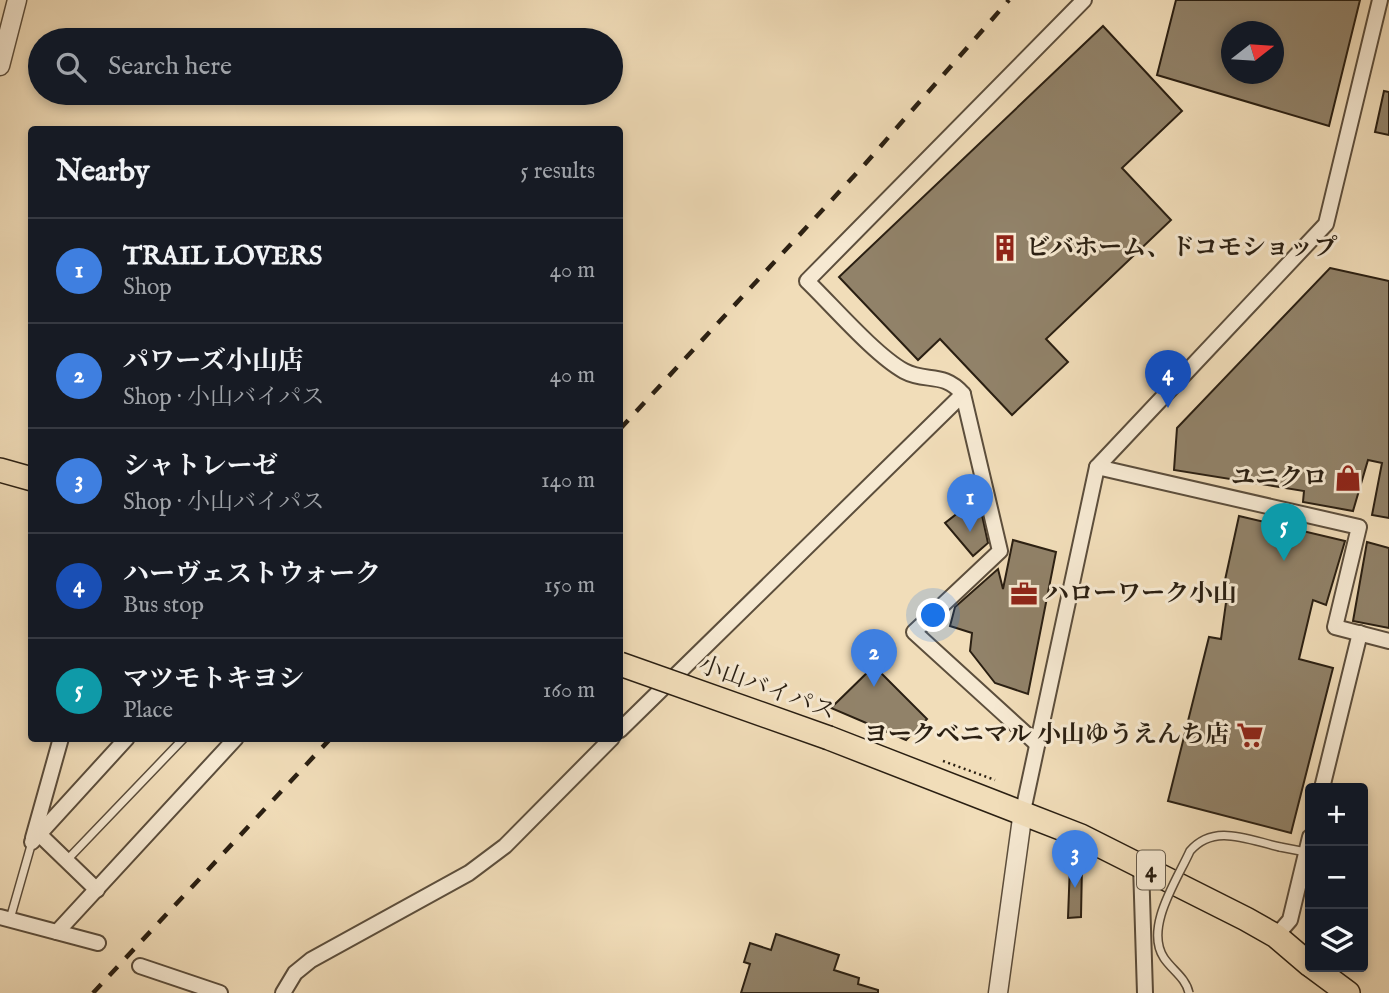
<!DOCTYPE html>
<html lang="en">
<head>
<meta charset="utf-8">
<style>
	:root { --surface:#171b24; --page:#242831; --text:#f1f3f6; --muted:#9ea1a6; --line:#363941; --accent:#c59692 }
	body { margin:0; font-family:"IM FELL English","Noto Serif JP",serif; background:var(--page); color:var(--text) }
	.controls { position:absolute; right:21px; bottom:21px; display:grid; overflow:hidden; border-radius:7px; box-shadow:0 4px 10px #0003 }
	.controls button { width:63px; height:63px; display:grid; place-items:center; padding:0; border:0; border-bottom:2px solid var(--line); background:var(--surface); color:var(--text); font:35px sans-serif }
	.compass { position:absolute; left:1221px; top:21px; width:63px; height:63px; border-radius:50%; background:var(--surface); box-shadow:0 4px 10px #0003; rotate:73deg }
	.you { position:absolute; left:934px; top:616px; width:24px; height:24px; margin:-18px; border:5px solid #fff; border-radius:50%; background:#1a73e8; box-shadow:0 0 0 10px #1a73e833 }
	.badge { display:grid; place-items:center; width:46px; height:46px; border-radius:50%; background:var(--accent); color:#fff; font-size:23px; font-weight:700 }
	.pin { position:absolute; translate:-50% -58px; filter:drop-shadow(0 2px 4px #0008) }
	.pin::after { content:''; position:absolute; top:37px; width:24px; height:21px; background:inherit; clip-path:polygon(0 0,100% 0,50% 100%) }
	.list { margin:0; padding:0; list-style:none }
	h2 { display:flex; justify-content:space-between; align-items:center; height:91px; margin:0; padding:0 28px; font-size:30px }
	h2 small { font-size:23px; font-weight:400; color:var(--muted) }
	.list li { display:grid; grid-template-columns:46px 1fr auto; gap:21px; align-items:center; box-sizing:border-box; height:105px; padding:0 28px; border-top:2px solid var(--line) }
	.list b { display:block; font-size:26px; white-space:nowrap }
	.list p { margin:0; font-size:23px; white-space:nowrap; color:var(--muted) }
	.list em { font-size:23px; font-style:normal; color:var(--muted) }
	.icon { flex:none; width:38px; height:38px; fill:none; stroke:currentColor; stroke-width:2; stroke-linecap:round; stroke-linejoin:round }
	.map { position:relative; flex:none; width:1389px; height:993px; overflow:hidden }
	.search { position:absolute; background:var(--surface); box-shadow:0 4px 10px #0003; left:28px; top:28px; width:595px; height:77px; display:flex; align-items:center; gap:18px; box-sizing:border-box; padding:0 24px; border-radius:38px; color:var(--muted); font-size:26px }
	.panel { position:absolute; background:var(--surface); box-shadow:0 4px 10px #0003; left:28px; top:126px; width:595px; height:616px; border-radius:7px }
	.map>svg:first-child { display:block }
	.building { fill:#918269; stroke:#2a1f12; stroke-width:2; fill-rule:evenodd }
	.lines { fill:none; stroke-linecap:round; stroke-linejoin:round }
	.service-casing { stroke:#5c4e3c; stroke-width:10 }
	.minor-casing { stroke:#5c4e3c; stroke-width:18 }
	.tertiary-casing { stroke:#5c4e3c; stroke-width:21 }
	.trunk-casing { stroke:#2a1f12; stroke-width:26 }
	.path { stroke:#2a1f12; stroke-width:2.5; stroke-dasharray:2 3.5; stroke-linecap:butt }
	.service { stroke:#f6e9d2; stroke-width:7 }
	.minor { stroke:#f6e9d2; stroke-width:14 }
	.tertiary { stroke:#f6e9d2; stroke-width:18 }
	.trunk { stroke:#f1ddb9; stroke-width:23 }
	.rail { stroke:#2a1f12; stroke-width:4.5; stroke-dasharray:12 12; stroke-linecap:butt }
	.service-bridge-casing { stroke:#5c4e3c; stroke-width:10; stroke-linecap:butt }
	.trunk-bridge-casing { stroke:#2a1f12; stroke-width:26; stroke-linecap:butt }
	.service-bridge { stroke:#f6e9d2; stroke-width:7 }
	.trunk-bridge { stroke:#f1ddb9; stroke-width:23 }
	.labels { text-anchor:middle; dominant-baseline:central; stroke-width:6; stroke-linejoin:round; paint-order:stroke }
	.shield { fill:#f6e9d2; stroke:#675c4c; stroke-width:2 }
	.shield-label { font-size:23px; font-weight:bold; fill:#2a1f12 }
	.poi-label { font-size:24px; font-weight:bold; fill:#2a1f12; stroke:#f6e9d2; text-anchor:start }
	.street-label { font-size:24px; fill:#2a1f12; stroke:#f6e9d2 }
</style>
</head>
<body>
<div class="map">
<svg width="1389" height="993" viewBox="0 0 1389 993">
	<rect width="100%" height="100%" fill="#f1ddb9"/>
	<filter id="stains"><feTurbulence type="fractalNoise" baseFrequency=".00286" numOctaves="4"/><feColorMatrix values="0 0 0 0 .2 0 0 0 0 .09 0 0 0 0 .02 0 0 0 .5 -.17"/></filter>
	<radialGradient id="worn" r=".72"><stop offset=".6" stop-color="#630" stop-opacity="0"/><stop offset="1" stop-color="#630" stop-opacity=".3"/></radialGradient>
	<g class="building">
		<path d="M1176,0H1360L1329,126L1157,75ZM1231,32H1273V74H1231Z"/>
		<path d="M1103,26L1182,111L1122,168L1171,220L1046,339L1068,362L1012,415L940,339L918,360L839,277Z"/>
		<path d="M1384,91L1389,92V135L1375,132Z"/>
		<path d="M1330,268L1389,281V518L1372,515L1382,463L1368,460L1353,511L1303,502L1304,491L1174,470L1177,428Z"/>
		<path d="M972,502L982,515L988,543L973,556L945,523Z"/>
		<path d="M1239,516L1345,541L1326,605L1313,600L1299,659L1333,668L1291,833L1168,801L1209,637L1221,639L1229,581L1225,580Z"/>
		<path d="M1013,540L1056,552L1028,694L995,683L970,651L972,633L950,626L955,607L998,569L1003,589Z"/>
		<path d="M1367,542L1389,548V628L1353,621Z"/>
		<path d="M874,666L927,719L906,740L831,708Z"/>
		<path d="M1070,864L1082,865L1081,917L1068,918Z"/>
		<path d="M776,934L839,955L834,970L859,978L858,984L878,990V993H741L750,964L744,962L750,943L771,950Z"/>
	</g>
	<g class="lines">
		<defs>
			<g id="service">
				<path d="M1280,847L1306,852"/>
				<path d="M67,860L184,738"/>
				<path d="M10,919L32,842"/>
			</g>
			<g id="minor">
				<path d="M1097,467L1359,527L1335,627L1389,641"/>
				<path d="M620,730L963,394"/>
				<path d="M1037,744L914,632L1000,551L963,394C943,371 926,383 904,371C875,355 832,305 807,281L1084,0"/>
				<path d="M1322,788L1360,633"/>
				<path d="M1023,811L1097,467L1326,224L1380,0"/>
				<path d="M39,834L97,890"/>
				<path d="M33,838L61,738"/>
				<path d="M32,842L127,738"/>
				<path d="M1141,865L1145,993"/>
				<path d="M0,917L98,943"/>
				<path d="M57,932L236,738"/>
				<path d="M1276,936L1290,920L1310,837"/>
				<path d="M140,966L220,993"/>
				<path d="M283,993L295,973L311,960L469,873L505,846L612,738"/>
			</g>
			<g id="tertiary">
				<path d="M0,66L17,0"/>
				<path d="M998,993L1023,811"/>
			</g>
			<g id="trunk">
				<path d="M0,470L32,479"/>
				<path d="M829,738L1081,836L1246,919L1276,936L1310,965"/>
				<path d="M1313,967L1348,993"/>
			</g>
		</defs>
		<use href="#service" class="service-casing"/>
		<use href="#minor" class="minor-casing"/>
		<use href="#tertiary" class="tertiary-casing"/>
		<use href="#trunk" class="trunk-casing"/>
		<path class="path" d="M943,761L995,780"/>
		<use href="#service" class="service"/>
		<use href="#minor" class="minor"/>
		<use href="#tertiary" class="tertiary"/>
		<use href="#trunk" class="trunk"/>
		<g class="rail">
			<path d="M620,429L865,164L1009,0"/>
			<path d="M93,993L331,738"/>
		</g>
		<defs>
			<path id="service-bridge" d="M1189,993C1186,978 1172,970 1164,958C1144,928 1177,880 1190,851C1214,823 1248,840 1280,847"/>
			<path id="trunk-bridge" d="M620,664L829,738"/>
		</defs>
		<use href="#service-bridge" class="service-bridge-casing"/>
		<use href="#trunk-bridge" class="trunk-bridge-casing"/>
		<use href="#service-bridge" class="service-bridge"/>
		<use href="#trunk-bridge" class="trunk-bridge"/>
	</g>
	<defs>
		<symbol id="building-bare" viewBox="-9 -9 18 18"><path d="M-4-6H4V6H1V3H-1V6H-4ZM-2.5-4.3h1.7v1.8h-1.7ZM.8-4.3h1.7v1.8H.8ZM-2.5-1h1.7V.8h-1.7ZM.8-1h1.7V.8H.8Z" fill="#8f2418" stroke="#f6e9d2" stroke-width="2.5" paint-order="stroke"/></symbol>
		<symbol id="shop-bare" viewBox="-9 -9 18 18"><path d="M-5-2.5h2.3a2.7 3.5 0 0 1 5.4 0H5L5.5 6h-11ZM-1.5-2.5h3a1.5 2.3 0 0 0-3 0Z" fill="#8f2418" stroke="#f6e9d2" stroke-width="2.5" paint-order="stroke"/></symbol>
		<symbol id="office-bare" viewBox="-9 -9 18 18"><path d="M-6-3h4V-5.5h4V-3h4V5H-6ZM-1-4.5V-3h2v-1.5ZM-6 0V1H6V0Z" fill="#8f2418" stroke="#f6e9d2" stroke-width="2.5" paint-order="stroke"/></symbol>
		<symbol id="supermarket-bare" viewBox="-9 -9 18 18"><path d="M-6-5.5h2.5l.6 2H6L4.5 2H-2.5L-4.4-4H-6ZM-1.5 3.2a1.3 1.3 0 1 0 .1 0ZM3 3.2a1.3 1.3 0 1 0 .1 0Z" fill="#8f2418" stroke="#f6e9d2" stroke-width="2.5" paint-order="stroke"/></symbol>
	</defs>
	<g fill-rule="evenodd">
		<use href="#building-bare" x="986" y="229" width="38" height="38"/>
		<use href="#shop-bare" x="1329" y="459" width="38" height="38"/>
		<use href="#office-bare" x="1005" y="575" width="38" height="38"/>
		<use href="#supermarket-bare" x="1231" y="716" width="38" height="38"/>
	</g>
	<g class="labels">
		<rect class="shield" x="1137" y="850.5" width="28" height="39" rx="5"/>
		<g class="shield-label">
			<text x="1151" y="870">4</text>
		</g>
		<g class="poi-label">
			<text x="1026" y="248">ビバホーム、ドコモショップ</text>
			<text x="1327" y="478" text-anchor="end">ユニクロ</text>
			<text x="1045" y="594">ハローワーク小山</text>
			<text x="1229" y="735" text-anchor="end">ヨークベニマル 小山ゆうえんち店</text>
		</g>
		<g class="street-label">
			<text transform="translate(767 689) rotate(20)">小山バイパス</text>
		</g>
	</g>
	<rect width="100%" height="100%" filter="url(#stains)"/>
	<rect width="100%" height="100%" fill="url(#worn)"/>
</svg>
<div class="controls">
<button>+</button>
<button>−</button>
<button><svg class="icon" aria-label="layers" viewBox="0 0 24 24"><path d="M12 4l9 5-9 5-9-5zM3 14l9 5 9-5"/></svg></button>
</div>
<svg class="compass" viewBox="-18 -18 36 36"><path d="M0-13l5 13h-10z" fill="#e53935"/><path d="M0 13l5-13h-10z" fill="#9ea1a6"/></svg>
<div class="you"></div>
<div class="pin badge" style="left:970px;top:532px;background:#3f7fe0">1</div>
<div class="pin badge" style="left:874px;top:687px;background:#3f7fe0">2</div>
<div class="pin badge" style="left:1075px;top:888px;background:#3f7fe0">3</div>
<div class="pin badge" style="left:1168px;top:408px;background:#1a4fb4">4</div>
<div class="pin badge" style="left:1284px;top:561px;background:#0f9aa8">5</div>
<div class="search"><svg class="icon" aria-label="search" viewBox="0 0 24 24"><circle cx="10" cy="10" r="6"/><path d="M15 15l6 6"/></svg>Search here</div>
<section class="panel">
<h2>Nearby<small>5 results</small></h2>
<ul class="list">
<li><span class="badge" style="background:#3f7fe0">1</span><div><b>TRAIL LOVERS</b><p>Shop</p></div><em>40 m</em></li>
<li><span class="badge" style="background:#3f7fe0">2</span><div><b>パワーズ小山店</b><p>Shop · 小山バイパス</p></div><em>40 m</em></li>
<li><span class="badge" style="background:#3f7fe0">3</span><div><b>シャトレーゼ</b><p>Shop · 小山バイパス</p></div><em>140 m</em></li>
<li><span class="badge" style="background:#1a4fb4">4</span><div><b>ハーヴェストウォーク</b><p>Bus stop</p></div><em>150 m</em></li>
<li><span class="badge" style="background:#0f9aa8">5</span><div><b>マツモトキヨシ</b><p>Place</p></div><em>160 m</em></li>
</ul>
</section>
</div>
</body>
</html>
